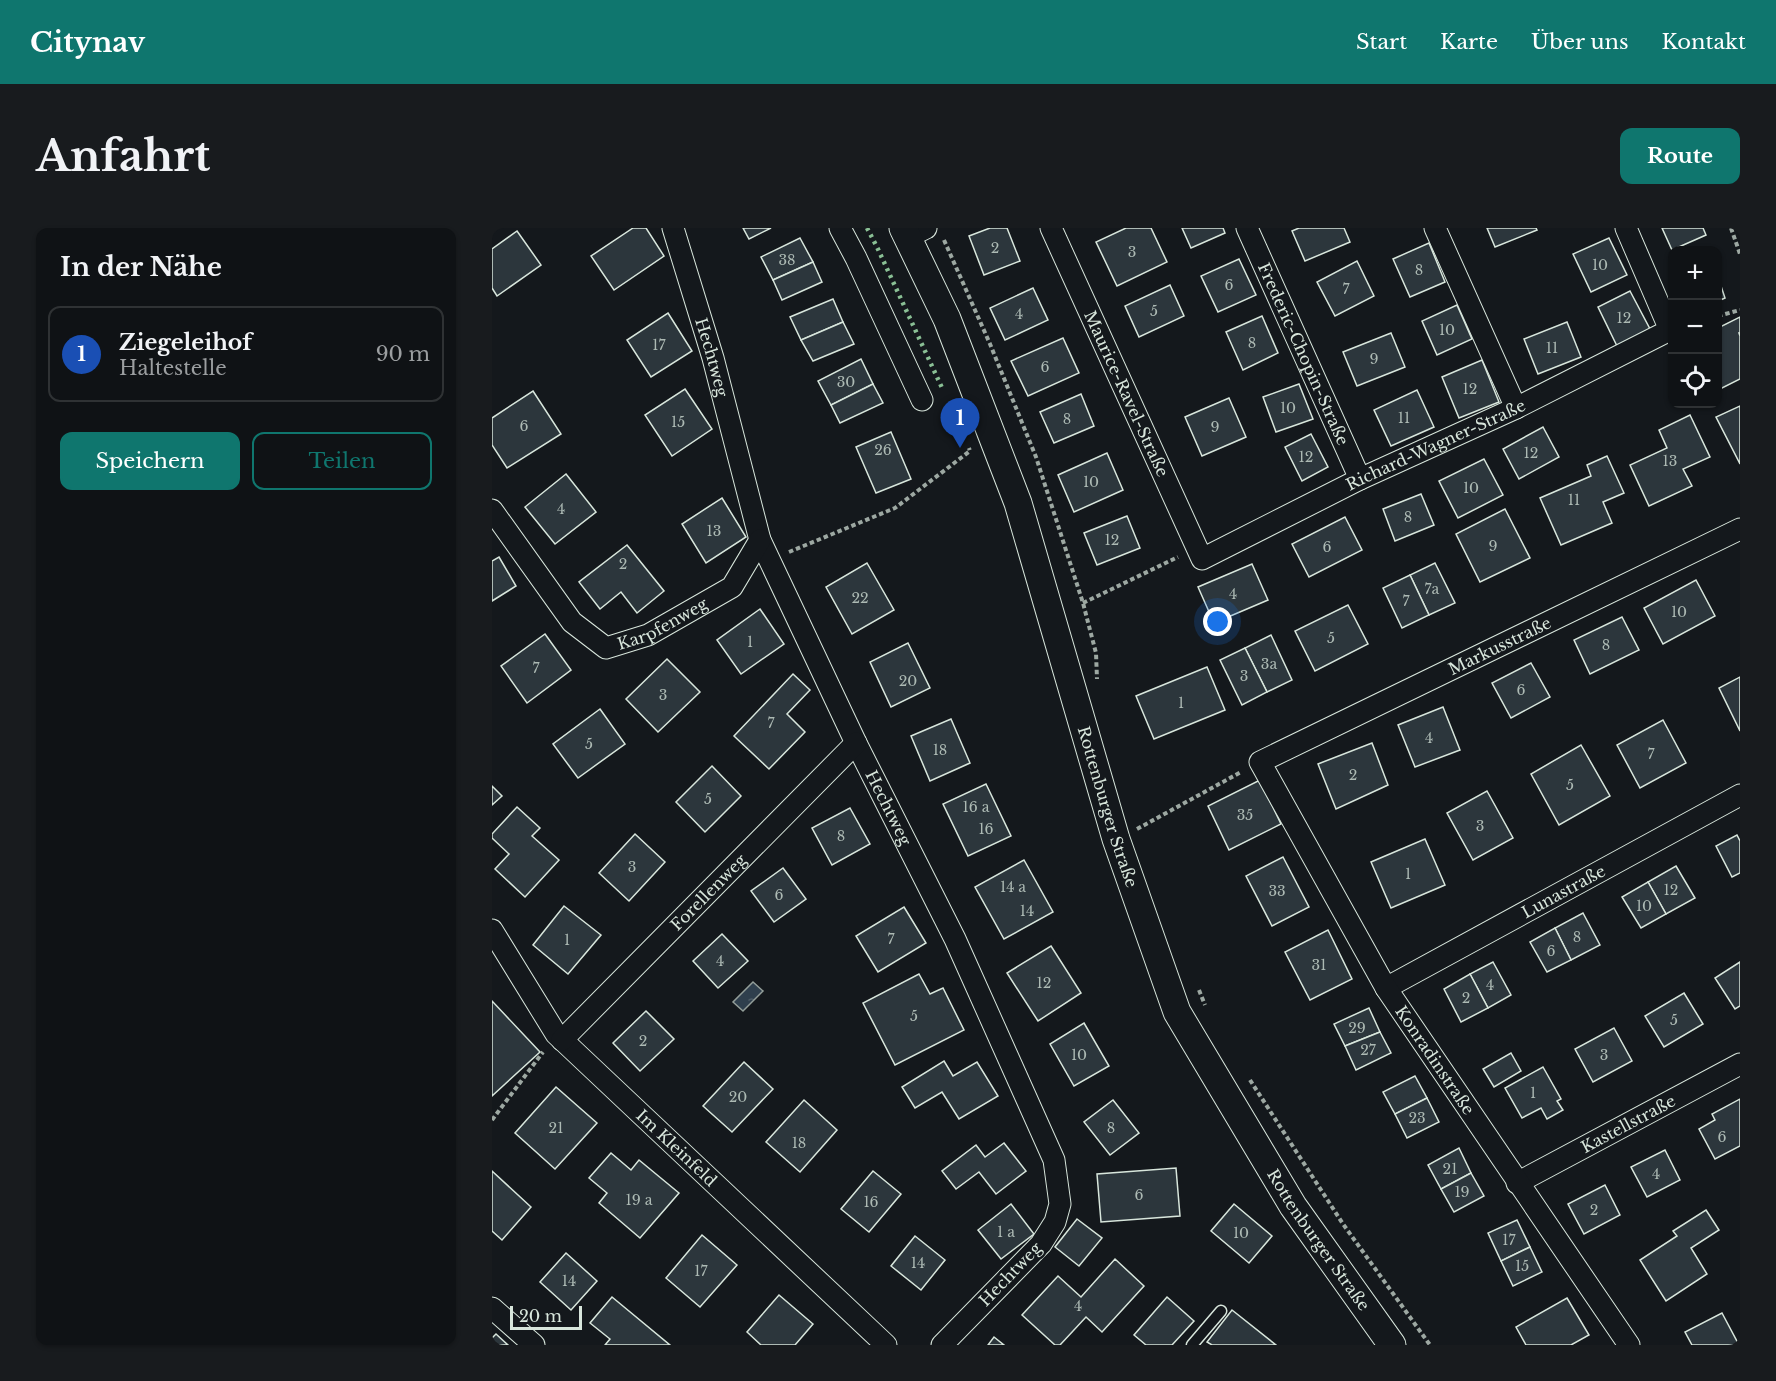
<!DOCTYPE html>
<html lang="de">
<head>
<meta charset="utf-8">
<style>
	:root { --surface:#0f1215; --page:#181b1e; --text:#f1f3f6; --muted:#9b9ea0; --line:#2f3234; --accent:#0f766e }
	body { margin:0; font-family:"Libre Baskerville",serif; background:var(--page); color:var(--text) }
	.controls { position:absolute; right:18px; top:18px; display:grid; overflow:hidden; border-radius:12px; box-shadow:0 2px 4px #0004 }
	.controls button { width:54px; height:54px; display:grid; place-items:center; padding:0; border:0; border-bottom:2px solid var(--line); background:var(--surface); color:var(--text); font:30px sans-serif }
	.scale { position:absolute; left:18px; bottom:15px; width:72px; box-sizing:border-box; padding-left:6px; border:3px solid #d8e6dc; border-top:0; font-size:16px; line-height:21px; white-space:nowrap; color:#d8e6dc; -webkit-text-stroke:4px #14181c; paint-order:stroke }
	.you { position:absolute; left:726px; top:394px; width:21px; height:21px; margin:-15px; border:4px solid #fff; border-radius:50%; background:#1a73e8; box-shadow:0 0 0 9px #1a73e833 }
	.badge { display:grid; place-items:center; width:39px; height:39px; border-radius:50%; background:var(--accent); color:#fff; font-size:20px; font-weight:700 }
	.pin { position:absolute; translate:-50% -50px; filter:drop-shadow(0 2px 3px #0008) }
	.pin::after { content:''; position:absolute; top:32px; width:21px; height:18px; background:inherit; clip-path:polygon(0 0,100% 0,50% 100%) }
	.list { margin:0; padding:0; list-style:none }
	h2 { display:flex; justify-content:space-between; align-items:center; height:78px; margin:0; padding:0 24px; font-size:26px }
	h2 small { font-size:20px; font-weight:400; color:var(--muted) }
	.list li { display:grid; grid-template-columns:39px 1fr auto; gap:18px; align-items:center; box-sizing:border-box; height:96px; margin:0 12px 12px; padding:0 12px; border:2px solid var(--line); border-radius:12px }
	.list b { display:block; font-size:22px; white-space:nowrap }
	.list p { margin:0; font-size:20px; white-space:nowrap; color:var(--muted) }
	.list em { font-size:20px; font-style:normal; color:var(--muted) }
	.actions { display:flex; gap:12px; padding:18px 24px }
	.actions a { flex:1; padding:14px 0; border:2px solid var(--accent); border-radius:12px; text-align:center; font-size:21px; color:var(--accent) }
	.actions .main { background:var(--accent); color:#fff }
	.icon { flex:none; width:33px; height:33px; fill:none; stroke:currentColor; stroke-width:2; stroke-linecap:round; stroke-linejoin:round }
	.map { position:relative; flex:none; width:1248px; height:1117px; overflow:hidden; border-radius:12px }
	header { display:flex; align-items:center; gap:36px; box-sizing:border-box; height:84px; padding:0 30px; background:var(--accent); color:#fff }
	header strong { font-size:28px }
	nav { display:flex; gap:33px; margin-inline-start:auto; font-size:21px }
	.intro { display:flex; align-items:center; justify-content:space-between; box-sizing:border-box; height:144px; padding:0 36px }
	h1 { margin:0; font-size:42px }
	.button { padding:15px 27px; border-radius:12px; background:var(--accent); color:#fff; font-size:21px; font-weight:700 }
	main { display:flex; gap:36px; padding:0 36px }
	aside { flex:1; background:var(--surface); border-radius:12px; box-shadow:0 2px 4px #0004 }
	.map>svg:first-child { display:block }
	.water { fill:url(#water-ripples); stroke:#939e99; stroke-width:1.5 }
	.building { fill:#2c363c; stroke:#d8e6dc; stroke-width:1.5 }
	.lines { fill:none; stroke-linecap:round; stroke-linejoin:round }
	.service-casing { stroke:#d8e6dc; stroke-width:13 }
	.minor-casing { stroke:#d8e6dc; stroke-width:23 }
	.tertiary-casing { stroke:#d8e6dc; stroke-width:29 }
	.path { stroke:#9da8a2; stroke-width:4; stroke-dasharray:4.5 3; stroke-linecap:butt }
	.service { stroke:#14181c; stroke-width:10 }
	.minor { stroke:#14181c; stroke-width:21 }
	.tertiary { stroke:#14181c; stroke-width:27 }
	.hedge { stroke:#8ac095; stroke-width:4.5; stroke-dasharray:3 4.5; stroke-linecap:butt }
	.labels { text-anchor:middle; dominant-baseline:central; stroke-width:4.5; stroke-linejoin:round; paint-order:stroke }
	.number-label { font-size:14px; fill:#adbab4 }
	.street-label { font-size:16px; fill:#d8e6dc; stroke:#14181c }
</style>
</head>
<body>
<header>
<strong>Citynav</strong>
<nav><a>Start</a><a>Karte</a><a>Über uns</a><a>Kontakt</a></nav>
</header>
<div class="intro"><h1>Anfahrt</h1><a class="button">Route</a></div>
<main>
<aside>
<h2>In der Nähe<small></small></h2>
<ul class="list">
<li><span class="badge" style="background:#1a4fb4">1</span><div><b>Ziegeleihof</b><p>Haltestelle</p></div><em>90 m</em></li>
</ul>
<div class="actions"><a class="main">Speichern</a><a>Teilen</a></div>
</aside>
<div class="map">
<svg width="1248" height="1117" viewBox="0 0 1248 1117">
	<defs>
		<pattern id="water-ripples" width="26" height="14" patternUnits="userSpaceOnUse" patternTransform="scale(1.5)"><rect width="26" height="14" fill="#2f3f4d"/><path d="M2 4q2-2 4 0t4 0M15 11q2-2 4 0t4 0" fill="none" stroke="#4c5b66"/></pattern>
	</defs>
	<rect width="100%" height="100%" fill="#14181c"/>
	<path class="water" d="M261,754L271,763L251,783L241,774Z"/>
	<g class="building">
		<path d="M141,0H154L172,28L122,62L99,28Z"/>
		<path d="M251,0H279L257,11Z"/>
		<path d="M498,0H515L528,33L492,47L477,8Z"/>
		<path d="M634,0H659L675,34L625,58L604,14Z"/>
		<path d="M690,0H731L733,5L699,20Z"/>
		<path d="M807,0H852L858,14L813,33L800,3Z"/>
		<path d="M995,0H1044L1045,2L1003,19Z"/>
		<path d="M1170,0H1211L1214,7L1180,22Z"/>
		<path d="M25,3L49,37L5,68L0,60V21Z"/>
		<path d="M308,10L321,34L281,52L269,29Z"/>
		<path d="M1117,10L1135,47L1099,64L1081,26Z"/>
		<path d="M937,15L953,54L918,69L901,31Z"/>
		<path d="M747,31L764,67L726,84L709,48Z"/>
		<path d="M865,33L882,68L843,88L825,54Z"/>
		<path d="M321,34L330,54L290,72L281,52Z"/>
		<path d="M1226,49L1233,70L1226,73Z"/>
		<path d="M678,57L692,88L647,109L633,78Z"/>
		<path d="M541,60L556,92L513,112L498,80Z"/>
		<path d="M1138,63L1158,101L1125,118L1106,79Z"/>
		<path d="M341,71L351,94L309,112L298,89Z"/>
		<path d="M965,77L980,111L945,127L930,93Z"/>
		<path d="M176,85L200,123L159,149L135,112Z"/>
		<path d="M770,88L786,125L751,142L734,104Z"/>
		<path d="M1248,89V105H1247L1248,108V151L1226,162V100Z"/>
		<path d="M351,94L362,116L321,133L309,112Z"/>
		<path d="M1075,94L1089,129L1046,146L1032,111Z"/>
		<path d="M899,105L913,139L865,158L851,124Z"/>
		<path d="M571,110L587,145L536,168L519,133Z"/>
		<path d="M369,131L381,156L339,177L326,153Z"/>
		<path d="M990,132L1007,174L967,190L950,149Z"/>
		<path d="M381,156L391,175L348,195L339,177Z"/>
		<path d="M807,156L821,191L784,204L771,169Z"/>
		<path d="M193,161L220,201L180,228L153,187Z"/>
		<path d="M925,162L942,199L899,218L882,182Z"/>
		<path d="M41,163L69,206L15,240L0,217V190Z"/>
		<path d="M589,166L602,198L562,215L548,184Z"/>
		<path d="M737,170L754,209L710,228L693,189Z"/>
		<path d="M1248,178V236L1224,189Z"/>
		<path d="M1198,187L1218,229L1191,241L1200,258L1157,278L1138,237L1175,220L1167,202Z"/>
		<path d="M1051,199L1067,229L1027,251L1011,221Z"/>
		<path d="M399,204L419,251L384,265L364,219Z"/>
		<path d="M819,206L836,239L810,253L793,219Z"/>
		<path d="M615,225L631,262L582,284L566,247Z"/>
		<path d="M1115,228L1132,265L1111,274L1120,295L1069,317L1048,270L1099,248L1095,237Z"/>
		<path d="M992,231L1011,267L966,290L947,253Z"/>
		<path d="M74,246L104,284L63,316L33,279Z"/>
		<path d="M929,266L942,297L903,313L891,281Z"/>
		<path d="M230,270L254,309L214,335L190,296Z"/>
		<path d="M1013,281L1038,330L988,354L964,306Z"/>
		<path d="M635,288L648,320L605,337L592,305Z"/>
		<path d="M853,289L870,322L817,349L800,316Z"/>
		<path d="M135,317L172,363L145,385L129,364L108,381L87,354Z"/>
		<path d="M7,329L24,358L0,373V333Z"/>
		<path d="M375,335L402,382L360,406L334,359Z"/>
		<path d="M943,335L963,375L937,387L918,347Z"/>
		<path d="M760,336L776,372L722,395L706,359Z"/>
		<path d="M918,347L937,387L910,400L891,360Z"/>
		<path d="M1204,352L1223,388L1171,416L1152,380Z"/>
		<path d="M856,377L876,416L823,443L803,403Z"/>
		<path d="M268,381L292,416L249,446L225,412Z"/>
		<path d="M1130,389L1147,422L1098,446L1082,412Z"/>
		<path d="M53,406L79,442L35,475L9,438Z"/>
		<path d="M779,407L800,452L775,464L753,420Z"/>
		<path d="M416,415L438,460L399,479L378,434Z"/>
		<path d="M753,420L775,464L750,477L728,432Z"/>
		<path d="M175,431L208,464L166,504L134,471Z"/>
		<path d="M1039,435L1058,469L1019,490L1000,455Z"/>
		<path d="M715,439L733,482L662,511L644,468Z"/>
		<path d="M301,446L318,462L295,486L313,504L277,541L242,508Z"/>
		<path d="M1248,449V503L1227,460Z"/>
		<path d="M951,479L968,522L923,539L906,497Z"/>
		<path d="M108,481L133,516L86,550L61,516Z"/>
		<path d="M459,491L478,535L438,553L419,508Z"/>
		<path d="M1171,492L1194,535L1148,560L1125,517Z"/>
		<path d="M880,515L896,557L844,581L826,536Z"/>
		<path d="M1089,517L1118,568L1067,597L1039,546Z"/>
		<path d="M220,538L249,568L213,604L184,574Z"/>
		<path d="M768,552L789,596L737,622L716,578Z"/>
		<path d="M494,556L519,608L476,628L451,576Z"/>
		<path d="M0,558L10,568L0,577Z"/>
		<path d="M995,563L1021,610L981,632L955,585Z"/>
		<path d="M25,579L48,600L40,608L67,632L33,669L3,641L17,626L0,610V606Z"/>
		<path d="M358,580L378,616L340,637L320,600Z"/>
		<path d="M143,606L173,634L137,673L107,645Z"/>
		<path d="M1245,607L1248,613V645L1240,649L1224,618Z"/>
		<path d="M933,611L953,657L899,680L879,634Z"/>
		<path d="M791,629L817,679L780,698L754,648Z"/>
		<path d="M532,632L561,684L512,711L483,659Z"/>
		<path d="M1184,638L1203,670L1174,686L1156,654Z"/>
		<path d="M291,640L314,671L282,694L259,663Z"/>
		<path d="M1156,654L1174,686L1149,700L1130,669Z"/>
		<path d="M72,678L109,707L76,746L41,717Z"/>
		<path d="M412,679L434,715L386,744L364,708Z"/>
		<path d="M1091,685L1108,717L1079,732L1063,700Z"/>
		<path d="M1063,700L1079,732L1055,744L1038,714Z"/>
		<path d="M836,702L860,751L818,772L793,724Z"/>
		<path d="M230,706L256,733L226,760L201,733Z"/>
		<path d="M559,718L589,765L546,793L515,745Z"/>
		<path d="M1001,734L1019,767L996,780L978,746Z"/>
		<path d="M1248,734V778L1243,781L1223,750Z"/>
		<path d="M427,746L438,766L451,760L472,802L403,837L371,775Z"/>
		<path d="M978,746L996,780L969,794L952,761Z"/>
		<path d="M1192,765L1211,796L1172,819L1153,788Z"/>
		<path d="M0,773L48,824L0,868Z"/>
		<path d="M877,780L888,804L853,818L842,796Z"/>
		<path d="M154,783L182,811L148,843L121,815Z"/>
		<path d="M592,795L617,838L582,858L558,816Z"/>
		<path d="M1122,800L1140,833L1101,854L1083,821Z"/>
		<path d="M888,804L899,825L864,842L853,818Z"/>
		<path d="M1019,825L1029,843L1002,859L991,841Z"/>
		<path d="M452,833L461,848L485,834L506,868L467,891L450,864L423,880L410,859Z"/>
		<path d="M252,834L281,861L240,904L211,878Z"/>
		<path d="M1051,839L1069,871L1065,873L1071,882L1055,891L1049,880L1030,890L1013,860Z"/>
		<path d="M923,848L935,870L903,886L891,864Z"/>
		<path d="M64,859L105,895L63,941L23,905Z"/>
		<path d="M935,870L947,894L915,910L903,886Z"/>
		<path d="M1248,871V918L1223,931L1207,901L1223,892L1220,886Z"/>
		<path d="M312,872L345,902L308,944L274,914Z"/>
		<path d="M621,872L647,905L618,927L592,894Z"/>
		<path d="M512,915L534,943L504,966L487,944L464,961L450,943L484,917L493,929Z"/>
		<path d="M967,920L979,945L949,961L936,937Z"/>
		<path d="M1173,922L1188,952L1155,969L1139,939Z"/>
		<path d="M119,925L139,942L147,932L187,965L148,1010L107,975L115,965L97,950Z"/>
		<path d="M684,940L688,988L609,994L605,946Z"/>
		<path d="M0,943L39,979L10,1012L0,1003Z"/>
		<path d="M381,943L409,966L377,1004L349,981Z"/>
		<path d="M979,945L992,968L962,984L949,961Z"/>
		<path d="M1113,957L1128,987L1092,1006L1076,976Z"/>
		<path d="M519,976L542,1006L509,1031L486,1002Z"/>
		<path d="M742,976L780,1008L757,1035L719,1003Z"/>
		<path d="M1214,982L1227,1002L1199,1020L1215,1046L1174,1073L1148,1032L1185,1008L1181,1003Z"/>
		<path d="M585,991L610,1010L587,1038L563,1019Z"/>
		<path d="M1025,992L1038,1019L1009,1033L996,1005Z"/>
		<path d="M210,1007L245,1037L208,1079L174,1050Z"/>
		<path d="M423,1008L453,1032L429,1062L399,1038Z"/>
		<path d="M1038,1019L1050,1044L1021,1058L1009,1033Z"/>
		<path d="M74,1025L105,1053L79,1082L48,1054Z"/>
		<path d="M623,1031L652,1058L610,1104L594,1089L568,1117H563L530,1087L566,1048L589,1069Z"/>
		<path d="M287,1067L321,1096L303,1117H269L255,1104Z"/>
		<path d="M120,1069L178,1117H113L118,1111L98,1095Z"/>
		<path d="M675,1069L702,1093L680,1117H654L642,1107Z"/>
		<path d="M1075,1070L1097,1107L1079,1117H1034L1024,1099Z"/>
		<path d="M740,1082L784,1117H720L715,1114Z"/>
		<path d="M1230,1085L1247,1117H1200L1193,1104Z"/>
		<path d="M4,1106L16,1117H0V1110Z"/>
		<path d="M502,1109L512,1117H496Z"/>
	</g>
	<g class="lines">
		<defs>
			<path id="service" d="M700,1117L729,1083"/>
			<g id="minor">
				<path id="s1" d="M181,0L221,130L268,312L364,515L463,711L562,932L568,976L563,994L549,1016L450,1117"/>
				<path d="M348,0L364,30L430,172"/>
				<path id="s2" d="M559,0L710,331L868,251L1024,180L1178,102L1134,0"/>
				<path id="s3" d="M755,0L868,251"/>
				<path d="M943,0L1024,180"/>
				<path d="M416,9L434,0"/>
				<path id="s4" d="M0,282L80,394L114,420L156,407L240,359L268,312"/>
				<path id="s5" d="M0,702L64,806L394,1117"/>
				<path id="s6" d="M894,760L1248,567"/>
				<path id="s7" d="M70,812L364,515"/>
				<path id="s8" d="M1025,955L1248,836"/>
				<path d="M0,1080L42,1117"/>
				<path id="s9" d="M1137,1117L894,760L768,534L1248,301"/>
			</g>
			<g id="tertiary">
				<path id="s10" d="M411,0L455,91L526,275L624,611L685,784L801,978L900,1117"/>
			</g>
		</defs>
		<use href="#service" class="service-casing"/>
		<use href="#minor" class="minor-casing"/>
		<use href="#tertiary" class="tertiary-casing"/>
		<g class="path">
			<path d="M1239,0L1248,26"/>
			<path d="M452,12L498,116L544,229L591,375L604,425L605,451"/>
			<path d="M1226,88L1248,82"/>
			<path d="M297,324L403,280L478,223L477,220"/>
			<path d="M591,375L686,329"/>
			<path d="M645,601L749,544"/>
			<path d="M707,762L713,777"/>
			<path d="M758,852L851,996L938,1117"/>
			<path d="M0,892L51,824"/>
		</g>
		<use href="#service" class="service"/>
		<use href="#minor" class="minor"/>
		<use href="#tertiary" class="tertiary"/>
		<path class="hedge" d="M375,0L385,19L451,162"/>
	</g>
	<g class="labels">
		<g class="number-label">
			<text x="503" y="20">2</text>
			<text x="640" y="24">3</text>
			<text x="295" y="32">38</text>
			<text x="1108" y="37">10</text>
			<text x="927" y="42">8</text>
			<text x="737" y="57">6</text>
			<text x="854" y="61">7</text>
			<text x="662" y="83">5</text>
			<text x="527" y="86">4</text>
			<text x="1132" y="90">12</text>
			<text x="955" y="102">10</text>
			<text x="760" y="115">8</text>
			<text x="167" y="117">17</text>
			<text x="1060" y="120">11</text>
			<text x="882" y="131">9</text>
			<text x="553" y="139">6</text>
			<text x="354" y="154">30</text>
			<text x="978" y="161">12</text>
			<text x="796" y="180">10</text>
			<text x="912" y="190">11</text>
			<text x="575" y="191">8</text>
			<text x="186" y="194">15</text>
			<text x="32" y="198">6</text>
			<text x="723" y="199">9</text>
			<text x="391" y="222">26</text>
			<text x="1039" y="225">12</text>
			<text x="814" y="229">12</text>
			<text x="1178" y="233">13</text>
			<text x="599" y="254">10</text>
			<text x="979" y="260">10</text>
			<text x="1082" y="272">11</text>
			<text x="69" y="281">4</text>
			<text x="916" y="289">8</text>
			<text x="222" y="303">13</text>
			<text x="620" y="312">12</text>
			<text x="1001" y="318">9</text>
			<text x="835" y="319">6</text>
			<text x="131" y="336">2</text>
			<text x="940" y="361">7a</text>
			<text x="741" y="366">4</text>
			<text x="368" y="370">22</text>
			<text x="914" y="373">7</text>
			<text x="1187" y="384">10</text>
			<text x="839" y="410">5</text>
			<text x="258" y="414">1</text>
			<text x="1114" y="417">8</text>
			<text x="777" y="436">3a</text>
			<text x="44" y="440">7</text>
			<text x="752" y="448">3</text>
			<text x="416" y="453">20</text>
			<text x="1029" y="462">6</text>
			<text x="171" y="467">3</text>
			<text x="689" y="475">1</text>
			<text x="279" y="495">7</text>
			<text x="937" y="510">4</text>
			<text x="97" y="516">5</text>
			<text x="448" y="522">18</text>
			<text x="1159" y="526">7</text>
			<text x="861" y="547">2</text>
			<text x="1078" y="557">5</text>
			<text x="216" y="571">5</text>
			<text x="484" y="579">16 a</text>
			<text x="753" y="587">35</text>
			<text x="988" y="598">3</text>
			<text x="494" y="601">16</text>
			<text x="349" y="608">8</text>
			<text x="140" y="639">3</text>
			<text x="916" y="646">1</text>
			<text x="521" y="659">14 a</text>
			<text x="1179" y="662">12</text>
			<text x="785" y="663">33</text>
			<text x="287" y="667">6</text>
			<text x="1152" y="678">10</text>
			<text x="535" y="683">14</text>
			<text x="1085" y="709">8</text>
			<text x="399" y="711">7</text>
			<text x="75" y="712">1</text>
			<text x="1059" y="723">6</text>
			<text x="228" y="733">4</text>
			<text x="827" y="737">31</text>
			<text x="552" y="755">12</text>
			<text x="998" y="757">4</text>
			<text x="974" y="770">2</text>
			<text x="422" y="788">5</text>
			<text x="1182" y="792">5</text>
			<text x="865" y="800">29</text>
			<text x="151" y="813">2</text>
			<text x="876" y="822">27</text>
			<text x="587" y="827">10</text>
			<text x="1112" y="827">3</text>
			<text x="1041" y="865">1</text>
			<text x="246" y="869">20</text>
			<text x="925" y="890">23</text>
			<text x="64" y="900">21</text>
			<text x="619" y="900">8</text>
			<text x="1230" y="909">6</text>
			<text x="307" y="915">18</text>
			<text x="958" y="941">21</text>
			<text x="1164" y="946">4</text>
			<text x="970" y="964">19</text>
			<text x="647" y="967">6</text>
			<text x="147" y="972">19 a</text>
			<text x="379" y="974">16</text>
			<text x="1102" y="982">2</text>
			<text x="514" y="1004">1 a</text>
			<text x="749" y="1005">10</text>
			<text x="1017" y="1012">17</text>
			<text x="426" y="1035">14</text>
			<text x="1030" y="1038">15</text>
			<text x="209" y="1043">17</text>
			<text x="77" y="1053">14</text>
			<text x="586" y="1078">4</text>
		</g>
		<g class="street-label">
			<text stroke="none"><textPath href="#s3" startOffset="138">Frederic-Chopin-Straße</textPath></text>
			<text stroke="none"><textPath href="#s1" startOffset="135">Hechtweg</textPath></text>
			<text stroke="none"><textPath href="#s2" startOffset="182">Maurice-Ravel-Straße</textPath></text>
			<text stroke="none"><textPath href="#s2" startOffset="624">Richard-Wagner-Straße</textPath></text>
			<text stroke="none"><textPath href="#s4" startOffset="242">Karpfenweg</textPath></text>
			<text stroke="none"><textPath href="#s9" startOffset="957">Markusstraße</textPath></text>
			<text stroke="none"><textPath href="#s10" startOffset="615">Rottenburger Straße</textPath></text>
			<text stroke="none"><textPath href="#s1" startOffset="621">Hechtweg</textPath></text>
			<text stroke="none"><textPath href="#s6" startOffset="202">Lunastraße</textPath></text>
			<text stroke="none"><textPath href="#s7" startOffset="208">Forellenweg</textPath></text>
			<text transform="translate(943 832) rotate(56)">Konradinstraße</text>
			<text stroke="none"><textPath href="#s8" startOffset="126">Kastellstraße</textPath></text>
			<text stroke="none"><textPath href="#s5" startOffset="288">Im Kleinfeld</textPath></text>
			<text stroke="none"><textPath href="#s10" startOffset="1100">Rottenburger Straße</textPath></text>
			<text transform="translate(518 1046) rotate(-46)">Hechtweg</text>
		</g>
	</g>
</svg>
<div class="controls">
<button>+</button>
<button>−</button>
<button><svg class="icon" aria-label="locate" viewBox="0 0 24 24"><circle cx="12" cy="12" r="6"/><path d="M12 2v4M12 18v4M2 12h4M18 12h4"/></svg></button>
</div>
<div class="scale">20 m</div>
<div class="you"></div>
<div class="pin badge" style="left:468px;top:220px;background:#1a4fb4">1</div>
</div>
</main>
</body>
</html>
